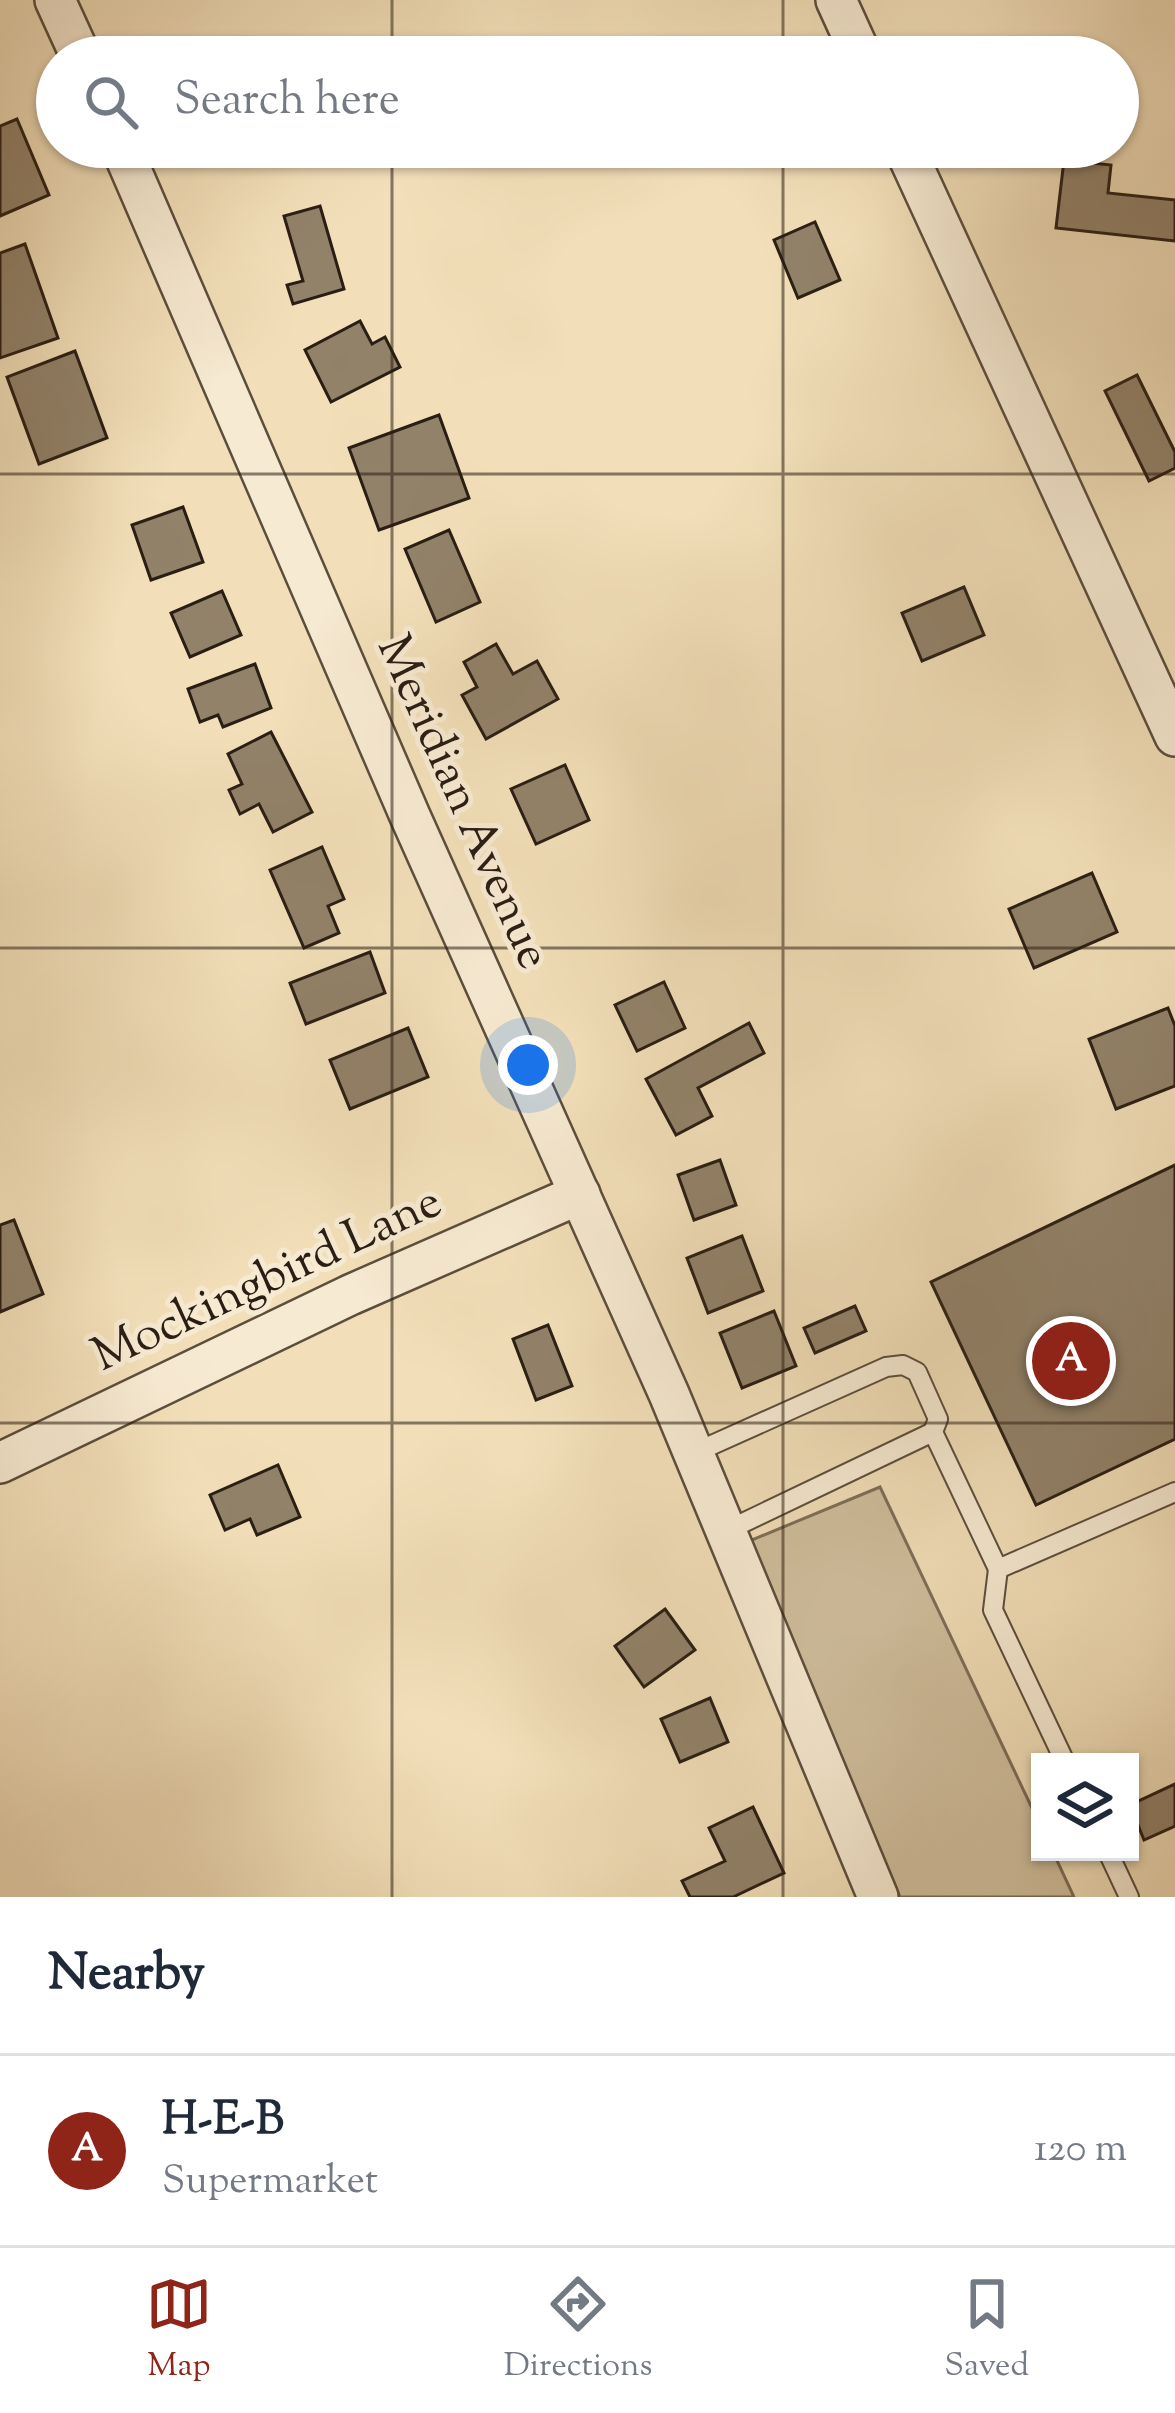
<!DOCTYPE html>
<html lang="en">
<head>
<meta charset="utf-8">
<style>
	:root { --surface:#fff; --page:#f2f2f3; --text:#1f2937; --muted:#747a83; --line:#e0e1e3; --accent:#8f2418 }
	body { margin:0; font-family:"Sorts Mill Goudy",serif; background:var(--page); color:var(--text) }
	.controls { position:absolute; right:36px; bottom:36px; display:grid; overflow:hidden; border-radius:0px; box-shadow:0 3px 9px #0004 }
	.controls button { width:108px; height:108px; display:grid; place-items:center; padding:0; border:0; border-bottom:3px solid var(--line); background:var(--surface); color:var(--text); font:60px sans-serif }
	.you { position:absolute; left:528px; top:1065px; width:42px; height:42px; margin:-30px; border:9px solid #fff; border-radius:50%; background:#1a73e8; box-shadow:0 0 0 18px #1a73e833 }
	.badge { display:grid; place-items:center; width:78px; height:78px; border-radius:50%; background:var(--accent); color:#fff; font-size:39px; font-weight:700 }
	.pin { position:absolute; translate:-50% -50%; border:6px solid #fff; box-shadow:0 3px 12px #0006 }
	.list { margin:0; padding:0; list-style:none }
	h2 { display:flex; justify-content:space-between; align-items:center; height:156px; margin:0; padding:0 48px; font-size:51px }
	h2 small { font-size:39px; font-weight:400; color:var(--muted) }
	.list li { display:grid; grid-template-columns:78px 1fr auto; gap:36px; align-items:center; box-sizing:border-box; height:192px; padding:0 48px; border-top:3px solid var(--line) }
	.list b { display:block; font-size:45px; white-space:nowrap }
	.list p { margin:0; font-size:39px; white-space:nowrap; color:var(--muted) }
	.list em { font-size:39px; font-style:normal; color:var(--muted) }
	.icon { flex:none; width:66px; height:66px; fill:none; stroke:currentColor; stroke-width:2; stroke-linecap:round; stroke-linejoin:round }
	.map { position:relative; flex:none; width:1175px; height:1897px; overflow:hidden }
	.search { position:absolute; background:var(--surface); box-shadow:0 3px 9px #0004; left:36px; right:36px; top:36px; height:132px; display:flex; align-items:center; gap:30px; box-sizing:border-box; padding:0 42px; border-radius:66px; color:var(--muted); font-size:45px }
	.sheet { height:348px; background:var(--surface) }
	nav { display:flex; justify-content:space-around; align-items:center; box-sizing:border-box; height:168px; border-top:3px solid var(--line); background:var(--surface); font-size:33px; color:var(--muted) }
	nav a { display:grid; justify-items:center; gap:6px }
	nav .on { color:var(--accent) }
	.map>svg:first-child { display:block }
	.green { fill:#d0be9d; stroke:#7d6e58; stroke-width:3 }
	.building { fill:#92826a; stroke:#2a1e14; stroke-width:3 }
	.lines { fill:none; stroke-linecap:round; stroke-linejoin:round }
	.lane-casing { stroke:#5c4e3d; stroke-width:22 }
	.street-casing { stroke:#5c4e3d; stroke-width:44 }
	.lane { stroke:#f7ead2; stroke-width:18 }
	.street { stroke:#f7ead2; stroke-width:39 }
	.grid { fill:none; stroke:#2a1e14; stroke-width:3; stroke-opacity:0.55 }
	.labels { text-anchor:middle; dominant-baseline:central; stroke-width:10; stroke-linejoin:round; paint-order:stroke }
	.street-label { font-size:48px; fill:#2a1e14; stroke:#f7ead2 }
</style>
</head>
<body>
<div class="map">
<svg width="1175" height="1897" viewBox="0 0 1175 1897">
	<rect width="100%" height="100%" fill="#f2dfb9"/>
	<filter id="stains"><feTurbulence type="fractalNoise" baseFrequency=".00167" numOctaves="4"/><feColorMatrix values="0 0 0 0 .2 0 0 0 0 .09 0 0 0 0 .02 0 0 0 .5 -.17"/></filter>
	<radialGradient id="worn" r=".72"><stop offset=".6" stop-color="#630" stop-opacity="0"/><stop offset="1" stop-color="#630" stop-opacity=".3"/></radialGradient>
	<path class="green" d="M880,1487L1040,1825V1852H1053L1074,1897H900L747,1542Z"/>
	<g class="building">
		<path d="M17,119L49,195L0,216V126Z"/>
		<path d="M1064,160L1111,165L1108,193L1175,200V241L1056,228Z"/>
		<path d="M320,206L344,289L293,304L287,285L303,281L284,216Z"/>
		<path d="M815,222L840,280L798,298L774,240Z"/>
		<path d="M25,244L58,338L0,358V253Z"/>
		<path d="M360,321L372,344L385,337L400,367L331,402L305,350Z"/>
		<path d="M75,351L107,438L39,464L7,377Z"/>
		<path d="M1137,375L1175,452V468L1149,481L1105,391Z"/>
		<path d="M439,415L469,498L379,530L349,448Z"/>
		<path d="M183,507L203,562L151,580L132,525Z"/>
		<path d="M449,530L480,602L436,622L405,549Z"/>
		<path d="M964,587L984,635L922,661L902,613Z"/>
		<path d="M222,591L241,635L190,657L171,613Z"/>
		<path d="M496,644L513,674L537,661L558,699L486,739L462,695L477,687L464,662Z"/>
		<path d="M255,664L271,708L223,727L218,715L200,722L188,689Z"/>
		<path d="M271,732L312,812L273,832L259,804L240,814L229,790L242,784L228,754Z"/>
		<path d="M565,765L589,820L536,844L511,789Z"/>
		<path d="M322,847L344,899L328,906L339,933L304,948L270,870Z"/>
		<path d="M1092,873L1117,932L1034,968L1009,909Z"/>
		<path d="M370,952L385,993L306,1024L290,983Z"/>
		<path d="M664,982L685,1028L637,1051L615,1005Z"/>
		<path d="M1168,1008L1175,1026V1086L1116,1109L1089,1039Z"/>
		<path d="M749,1023L764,1053L698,1088L712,1116L676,1135L646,1079Z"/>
		<path d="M408,1028L428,1077L350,1109L330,1060Z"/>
		<path d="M720,1160L736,1205L694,1220L678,1175Z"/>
		<path d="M1175,1165V1439L1036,1505L931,1282Z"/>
		<path d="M14,1220L43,1294L0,1312V1225Z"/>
		<path d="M742,1236L763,1291L708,1313L687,1258Z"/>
		<path d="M855,1306L866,1331L815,1353L804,1328Z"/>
		<path d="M774,1311L796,1366L742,1388L720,1333Z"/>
		<path d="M548,1325L572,1386L536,1400L513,1339Z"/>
		<path d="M278,1465L300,1517L257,1535L250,1519L225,1530L210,1495Z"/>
		<path d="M665,1609L695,1650L644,1687L615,1646Z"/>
		<path d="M710,1698L728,1742L680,1762L661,1719Z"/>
		<path d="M1175,1784V1826L1144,1840L1130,1805Z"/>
		<path d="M753,1807L784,1873L733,1897H690L682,1881L725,1861L709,1828Z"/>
	</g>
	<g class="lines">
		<defs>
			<g id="lane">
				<path d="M694,1453L886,1367L903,1365L917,1372L938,1419L933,1432"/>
				<path d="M726,1531L933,1432L998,1569L1175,1492"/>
				<path d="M998,1569L993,1610L1065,1762"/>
				<path d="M1108,1852L1129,1897"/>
			</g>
			<g id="street">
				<path d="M55,0L81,57"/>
				<path d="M836,0L862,57"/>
				<path d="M121,147L410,816L669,1394L878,1897"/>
				<path d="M904,147L1175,736"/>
				<path d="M0,1463L350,1295L580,1194"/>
			</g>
		</defs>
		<use href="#lane" class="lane-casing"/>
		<use href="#street" class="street-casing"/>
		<use href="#lane" class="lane"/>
		<use href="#street" class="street"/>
	</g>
	<path class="grid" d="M392,0V57M783,0V57M392,147V1897M783,147V1897M0,474H1175M0,948H1175M0,1423H1175"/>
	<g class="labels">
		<g class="street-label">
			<text transform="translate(461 803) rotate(66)">Meridian Avenue</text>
			<text transform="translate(268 1281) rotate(-25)">Mockingbird Lane</text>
		</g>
	</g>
	<rect width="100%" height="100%" filter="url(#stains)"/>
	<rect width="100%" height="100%" fill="url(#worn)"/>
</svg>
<div class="controls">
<button><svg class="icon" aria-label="layers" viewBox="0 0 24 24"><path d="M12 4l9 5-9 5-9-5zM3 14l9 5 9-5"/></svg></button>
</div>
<div class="you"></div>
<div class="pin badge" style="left:1071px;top:1361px">A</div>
<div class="search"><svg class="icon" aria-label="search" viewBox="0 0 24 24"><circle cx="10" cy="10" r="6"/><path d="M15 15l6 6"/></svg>Search here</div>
</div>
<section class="sheet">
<h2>Nearby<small></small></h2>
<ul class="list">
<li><span class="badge">A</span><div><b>H-E-B</b><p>Supermarket</p></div><em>120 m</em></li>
</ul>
</section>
<nav>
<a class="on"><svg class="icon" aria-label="map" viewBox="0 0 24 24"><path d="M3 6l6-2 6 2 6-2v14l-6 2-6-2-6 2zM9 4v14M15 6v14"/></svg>Map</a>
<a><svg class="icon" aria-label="directions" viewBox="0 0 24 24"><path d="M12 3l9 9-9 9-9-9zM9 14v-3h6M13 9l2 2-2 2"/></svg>Directions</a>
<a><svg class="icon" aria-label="saved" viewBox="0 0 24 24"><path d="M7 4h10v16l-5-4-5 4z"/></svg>Saved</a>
</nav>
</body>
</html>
